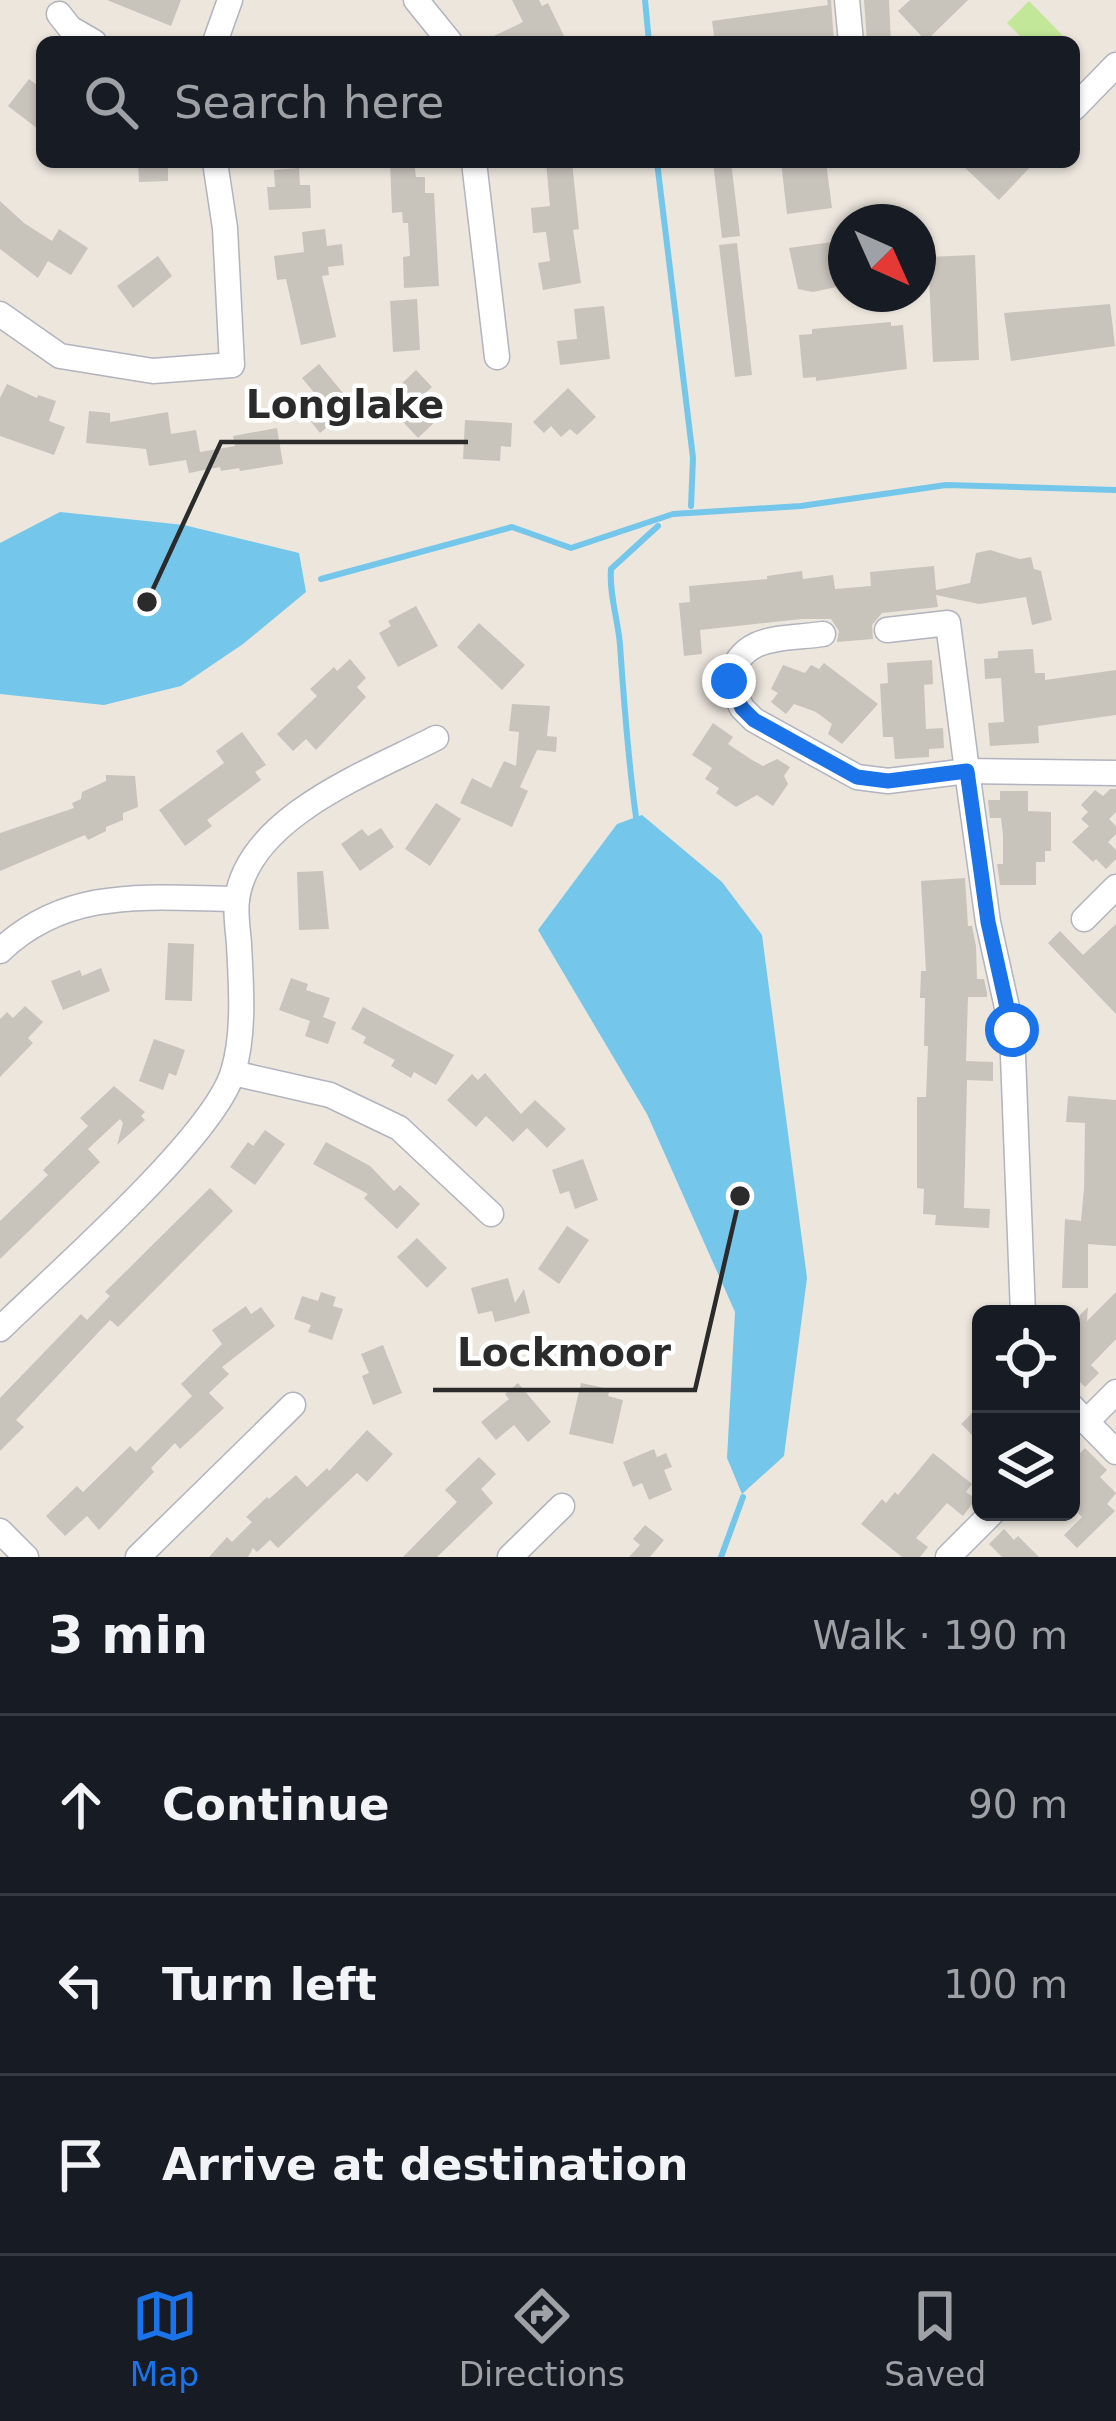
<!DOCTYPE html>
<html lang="en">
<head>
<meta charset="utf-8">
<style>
	:root { --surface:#171b24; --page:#242831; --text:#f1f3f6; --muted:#9ea1a6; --line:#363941; --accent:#1a73e8 }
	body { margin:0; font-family:"DejaVu Sans",sans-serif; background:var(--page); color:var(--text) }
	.controls { position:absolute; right:36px; bottom:36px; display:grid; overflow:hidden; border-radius:18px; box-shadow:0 3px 9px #0004 }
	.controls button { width:108px; height:108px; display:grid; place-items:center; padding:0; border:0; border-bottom:3px solid var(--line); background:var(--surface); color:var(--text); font:60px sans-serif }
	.compass { position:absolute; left:828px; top:204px; width:108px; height:108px; border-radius:50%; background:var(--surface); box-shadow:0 3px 9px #0004; rotate:135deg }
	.stop { position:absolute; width:36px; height:36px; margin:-27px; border:9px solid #1a73e8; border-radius:50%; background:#fff }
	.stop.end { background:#1a73e8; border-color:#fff; box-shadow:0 3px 12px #0008 }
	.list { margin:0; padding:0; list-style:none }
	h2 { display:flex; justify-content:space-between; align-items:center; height:156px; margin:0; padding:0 48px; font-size:51px }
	h2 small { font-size:39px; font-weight:400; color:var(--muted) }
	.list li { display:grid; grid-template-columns:78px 1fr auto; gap:36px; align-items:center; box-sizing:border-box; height:180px; padding:0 48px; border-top:3px solid var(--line) }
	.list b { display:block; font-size:45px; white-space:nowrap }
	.list em { font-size:39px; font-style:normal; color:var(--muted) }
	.icon { flex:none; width:66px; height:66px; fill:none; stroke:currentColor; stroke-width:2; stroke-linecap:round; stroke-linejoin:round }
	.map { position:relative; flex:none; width:1116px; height:1557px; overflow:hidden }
	.search { position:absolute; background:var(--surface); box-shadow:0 3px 9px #0004; left:36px; right:36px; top:36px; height:132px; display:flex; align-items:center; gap:30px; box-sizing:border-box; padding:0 42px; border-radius:18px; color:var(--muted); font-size:45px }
	.sheet { height:696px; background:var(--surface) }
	nav { display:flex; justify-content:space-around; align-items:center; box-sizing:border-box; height:168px; border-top:3px solid var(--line); background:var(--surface); font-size:33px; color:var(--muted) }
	nav a { display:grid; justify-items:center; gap:6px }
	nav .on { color:var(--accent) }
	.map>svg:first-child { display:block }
	.pitch { fill:#c3e798 }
	.water { fill:#74c7ea }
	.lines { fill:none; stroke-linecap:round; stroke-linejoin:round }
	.stream { stroke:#74c7ea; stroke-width:6 }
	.building { fill:#c8c4bc }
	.minor-casing { stroke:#b1b3be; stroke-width:27 }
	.minor { stroke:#fff; stroke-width:24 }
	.route { stroke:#1a73e8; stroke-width:15 }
	.leader { fill:none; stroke:#2b2b2b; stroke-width:4.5 }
	.callout-dot { fill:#2b2b2b; stroke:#fff; stroke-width:4.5 }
	.callout-label { font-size:39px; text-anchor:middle; font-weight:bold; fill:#2b2b2b; stroke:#fff; stroke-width:9; stroke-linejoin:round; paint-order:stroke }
</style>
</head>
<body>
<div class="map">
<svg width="1116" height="1557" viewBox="0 0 1116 1557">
	<rect width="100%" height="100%" fill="#ece6dd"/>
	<path class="pitch" d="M1029,1L1069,42H1026L1007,23Z"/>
	<g class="water">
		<path d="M60,512L184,525L299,553L306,592L243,644L181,686L104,705L0,694V543Z"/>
		<path d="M642,815L722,882L762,935L807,1278L784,1456L742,1494L727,1458L735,1312L647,1114L538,930L617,824Z"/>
	</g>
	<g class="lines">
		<g class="stream">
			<path d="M645,0L649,42"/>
			<path d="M657,162L693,458L691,506"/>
			<path d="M321,579L512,527L571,548L673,514L801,506L946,485L1116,490"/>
			<path d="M636,817C628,759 624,703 620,645C618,619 609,595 611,569L658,526"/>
			<path d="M721,1557L743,1497"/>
		</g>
	</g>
	<g class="building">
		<path d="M107,0H181L171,26Z"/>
		<path d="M512,0H539L542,6L548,3L564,36L551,42H481L523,22Z"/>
		<path d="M827,0H831L834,42H715L712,21L828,5Z"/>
		<path d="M864,0H889L891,42H867Z"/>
		<path d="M910,0H968L926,41L898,11Z"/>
		<path d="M29,79L42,89V132L8,106Z"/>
		<path d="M138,162H168V181L139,182Z"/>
		<path d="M390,162H414L416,177H425V193H434L439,286L404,288L403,257L410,256L408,223H403L402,212L392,213Z"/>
		<path d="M546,162H572L579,229L573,230L581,283L543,290L538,263L550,261L546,232L533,233L531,208L550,206Z"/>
		<path d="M713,162H731L740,236L722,238Z"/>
		<path d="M781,162H826L832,208L787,214Z"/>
		<path d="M959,162H1035L999,200Z"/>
		<path d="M299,168L300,185H310L311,208L269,210L267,187H275L274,170Z"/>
		<path d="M0,201L24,223L52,241L59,229L88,248L71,275L48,261L38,278L0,249Z"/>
		<path d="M325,229L327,246L342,244L344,265L328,267L329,275L322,276L336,337L301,345L286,279L277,280L274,256L304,252L302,232Z"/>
		<path d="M846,240V285L813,292L798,289L789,248Z"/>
		<path d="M737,243L752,375L735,377L719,245Z"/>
		<path d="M975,255L979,360L933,362L928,257Z"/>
		<path d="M158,256L172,276L133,308L117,286Z"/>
		<path d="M417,299L420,350L393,352L390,301Z"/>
		<path d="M1110,304L1115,346L1011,361L1004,313Z"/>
		<path d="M604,306L610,359L560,365L557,341L577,339L574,309Z"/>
		<path d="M891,322V326L903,325L907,369L816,381V377L803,378L799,335L812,334V329Z"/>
		<path d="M319,364L353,405L320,433L305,414L321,401L302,378Z"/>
		<path d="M416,370L432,387L418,400L437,420L418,438L390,408L404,395L397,388Z"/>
		<path d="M7,384L37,398L38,395L56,401L49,421L65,427L54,455L0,436V398Z"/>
		<path d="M568,388L596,417L577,435L570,429L561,437L551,426L544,433L533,422Z"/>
		<path d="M89,411L110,413V422L168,412L171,434L196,430L200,452L235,446L233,436L277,428L283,464L240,471L239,468L221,471L220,467L189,473L186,460L149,466L146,449L86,443Z"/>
		<path d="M465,420L512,423L511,447L501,446L500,461L463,459Z"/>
		<path d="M990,550L1020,559L1031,557L1034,569L1041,571L1052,620L1032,625L1026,597L979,604L936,595L938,607L882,613L872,625L873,639L837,642L839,631L831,619H802L700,630L702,654L684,656L679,603L690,602L689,586L767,579V576L802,571L803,579L833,575L835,589L871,586L870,572L934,566L936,590L970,583L976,553Z"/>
		<path d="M416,606L438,646L398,667L379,633L391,626L388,621Z"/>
		<path d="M479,623L525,665L502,690L457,647Z"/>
		<path d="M1033,649L1035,673H1045V680L1116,670V715L1038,726L1039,743L990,746L988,723L1004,722L1001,678L985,679L984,659L998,658V651Z"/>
		<path d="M350,659L366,678L357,687L366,697L316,750L306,739L293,751L277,734L317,696L310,689L334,667L337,671Z"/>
		<path d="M932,660L933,684L924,685L926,729L943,728L944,748L929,749V757L895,759L893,737H883L880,684L888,683L887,663Z"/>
		<path d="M824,663L878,704L842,744L828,734L832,724L816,712L794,704L786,714L771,702L778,693L771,689L783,665L805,673L811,665L819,669Z"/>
		<path d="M512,704L550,706L547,736L557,737L556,752L537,750L520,787L528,791L512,827L460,803L472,778L491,788L504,761L516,766L519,732L509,731Z"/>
		<path d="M713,723L733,737L728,744L752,760L763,766L777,759L790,767L784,776L788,784L773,806L757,795L736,807L716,793L719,788L705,779L712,768L692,755Z"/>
		<path d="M242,732L266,765L255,772L261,780L207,820L212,826L185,846L159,810L224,763L216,751Z"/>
		<path d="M106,775L135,776L138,807L123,813V820L106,827V831L88,840L85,835L0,871V833L74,808L72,803L81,799L82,792L106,781Z"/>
		<path d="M1110,789H1116V812L1109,819L1116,826V834L1108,842L1116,850V859L1106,869L1096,859L1093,862L1072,842L1089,826L1081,819L1088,812L1081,805L1095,790L1103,796Z"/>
		<path d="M1000,791H1028V811L1051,812V851H1045V862H1036V885H1000L997,864H1003V835L1001,818H990L988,800H1000Z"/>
		<path d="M436,803L461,819L430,866L405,849Z"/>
		<path d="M381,828L394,847L360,871L341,844L362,829L368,836Z"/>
		<path d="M323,871L329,929L299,930L297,872Z"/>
		<path d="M965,878L968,926H972L976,946L977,979H984L987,993V997H968L966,1061L993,1062V1081L967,1080L964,1208L990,1209L989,1228L935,1225L936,1215L923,1214L924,1189L917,1188V1097H926L928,1046H924L925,998H920L921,971H926L921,881Z"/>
		<path d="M1116,924V1014L1048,943L1060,931L1083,955Z"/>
		<path d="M168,943L194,944L192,1001L165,1000Z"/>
		<path d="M101,968L110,991L63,1010L51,981L80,970L82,976Z"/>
		<path d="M291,978L308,984L306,990L330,998L323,1017L336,1022L328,1044L305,1036L310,1021L279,1010Z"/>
		<path d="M25,1006L43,1022L28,1038L33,1043L0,1077V1019L7,1012L13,1018Z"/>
		<path d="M363,1007L454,1055L436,1085L414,1072L411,1078L391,1066L395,1060L363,1043L366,1037L351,1029Z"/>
		<path d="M154,1039L185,1050L176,1076L169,1073L163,1090L139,1081Z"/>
		<path d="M485,1073L521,1114L535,1100L566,1129L547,1148L527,1128L513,1142L486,1116L476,1127L447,1100L472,1074L478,1080Z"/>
		<path d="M114,1086L145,1112L141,1116L145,1120L117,1145L123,1123L120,1119L88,1149L100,1162L0,1259V1221L48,1175L43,1170L88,1126L80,1118Z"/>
		<path d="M1068,1096L1116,1100V1246L1088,1244V1288H1062L1065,1219L1081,1221L1084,1189L1085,1123L1066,1122Z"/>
		<path d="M265,1130L285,1144L255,1185L230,1167L248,1142L253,1146Z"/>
		<path d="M326,1142L370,1166L394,1191L400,1185L420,1204L397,1229L364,1198L368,1194L313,1164Z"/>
		<path d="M583,1159L598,1200L575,1209L569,1191L560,1194L552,1170Z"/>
		<path d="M210,1188L233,1211L118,1327L110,1320L16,1420L24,1427L0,1451V1398L81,1314L87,1320L110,1296L105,1292Z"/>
		<path d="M567,1226L589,1240L559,1284L538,1269Z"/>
		<path d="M417,1238L447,1268L427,1288L397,1257Z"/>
		<path d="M508,1278L515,1303L524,1289L530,1313L495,1322L492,1311L478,1314L471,1288Z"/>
		<path d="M321,1292L336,1297L333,1306L343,1309L332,1340L308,1332L311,1325L294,1319L302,1296L318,1301Z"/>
		<path d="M1116,1292V1339L1091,1365L1099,1373L1085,1387L1071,1373V1324L1088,1307L1087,1321Z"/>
		<path d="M246,1306L251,1314L261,1307L275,1326L222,1367L229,1374L209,1393L224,1408L180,1449L175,1443L151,1468L154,1472L99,1530L87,1516L65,1536L46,1516L77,1486L83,1492L130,1446L136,1452L192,1396L181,1384L222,1344L212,1330Z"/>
		<path d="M383,1345L402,1393L373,1405L362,1376L369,1373L361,1354Z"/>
		<path d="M518,1383L551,1422L528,1442L514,1425L496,1440L481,1422L509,1399L505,1394Z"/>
		<path d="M581,1383L610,1389L608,1396L623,1400L613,1444L569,1434Z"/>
		<path d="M981,1404V1430L974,1437L961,1424Z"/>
		<path d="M367,1430L393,1454L367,1482L357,1473L278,1548L270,1540L257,1552L253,1548L248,1557H209L227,1537L232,1542L252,1522L246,1517L267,1497L269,1499L296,1475L307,1487L327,1468L329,1471Z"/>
		<path d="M1071,1446L1079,1454L1085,1448L1107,1470L1100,1477L1116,1493L1107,1504L1115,1511L1077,1548L1064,1535L1082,1517L1071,1506Z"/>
		<path d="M654,1449L657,1457L666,1453L672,1467L664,1470L672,1490L649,1500L642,1483L633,1487L623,1462Z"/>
		<path d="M933,1453L972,1484L966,1492L976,1499L963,1516L947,1503L916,1538L928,1547L920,1557H902L861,1524L882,1499L886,1503L895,1492L898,1495Z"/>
		<path d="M479,1457L496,1474L481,1489L493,1503L437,1557H403L457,1502L445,1490Z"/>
		<path d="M645,1525L664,1540L650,1557H629L640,1545L633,1539Z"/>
		<path d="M1004,1529L1014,1540L1018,1536L1039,1557H1002L989,1544Z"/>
	</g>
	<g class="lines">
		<defs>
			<g id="minor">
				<path d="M416,0L450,42"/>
				<path d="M847,0L851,42"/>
				<path d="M59,14L70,28L94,42"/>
				<path d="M215,42L230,0"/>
				<path d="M1074,108L1116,65"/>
				<path d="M474,162L497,357"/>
				<path d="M0,314L60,356L153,371L232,365L225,228L215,162"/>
				<path d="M823,634C781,640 741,633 729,681L742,708L754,720L857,777L888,781L967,771L948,623L887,630"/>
				<path d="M1084,919L1116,887"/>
				<path d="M0,951C68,886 150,898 237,899"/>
				<path d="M233,1073L330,1095L399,1128L491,1214"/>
				<path d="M1023,1314L1012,1030L988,922L967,771L1116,773"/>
				<path d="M0,1329C55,1275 213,1138 233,1072C245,1033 241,985 239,944C238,930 235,913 237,899C249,816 370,772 436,738"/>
				<path d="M1071,1406L1116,1452"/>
				<path d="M1087,1421L1116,1392"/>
				<path d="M0,1531L26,1557"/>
				<path d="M138,1557L293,1405"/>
				<path d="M510,1557L562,1506"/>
				<path d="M948,1557L993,1512"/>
			</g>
		</defs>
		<use href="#minor" class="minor-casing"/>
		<use href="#minor" class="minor"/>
	</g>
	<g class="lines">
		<path class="route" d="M729,681L742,708L754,720L857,777L888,781L967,771L988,922L1012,1030"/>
	</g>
	<path class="leader" d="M147 602L221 442H468M740 1196L695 1390H433"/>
	<g class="callout-dot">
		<circle cx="147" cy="602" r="12"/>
		<circle cx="740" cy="1196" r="12"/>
	</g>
	<g class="callout-label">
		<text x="345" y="418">Longlake</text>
		<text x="564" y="1366">Lockmoor</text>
	</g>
</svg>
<div class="controls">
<button><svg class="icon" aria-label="locate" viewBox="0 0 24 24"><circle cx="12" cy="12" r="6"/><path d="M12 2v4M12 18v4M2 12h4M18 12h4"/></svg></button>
<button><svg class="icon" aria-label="layers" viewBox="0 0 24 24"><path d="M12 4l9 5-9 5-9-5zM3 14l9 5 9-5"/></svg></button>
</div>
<svg class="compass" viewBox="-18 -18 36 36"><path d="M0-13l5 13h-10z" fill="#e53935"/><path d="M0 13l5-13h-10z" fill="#9ea1a6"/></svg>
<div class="stop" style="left:1012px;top:1030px"></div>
<div class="stop end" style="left:729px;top:681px"></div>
<div class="search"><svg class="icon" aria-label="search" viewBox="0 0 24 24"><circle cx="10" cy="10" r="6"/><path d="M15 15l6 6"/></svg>Search here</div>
</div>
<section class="sheet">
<h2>3 min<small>Walk · 190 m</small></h2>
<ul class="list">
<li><svg class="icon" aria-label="ahead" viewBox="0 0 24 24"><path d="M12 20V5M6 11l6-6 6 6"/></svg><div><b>Continue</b></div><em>90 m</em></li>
<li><svg class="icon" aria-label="left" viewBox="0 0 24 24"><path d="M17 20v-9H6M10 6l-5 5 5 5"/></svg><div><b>Turn left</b></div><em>100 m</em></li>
<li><svg class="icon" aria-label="arrive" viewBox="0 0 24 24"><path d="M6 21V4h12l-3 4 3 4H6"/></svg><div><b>Arrive at destination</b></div></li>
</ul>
</section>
<nav>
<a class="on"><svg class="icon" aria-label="map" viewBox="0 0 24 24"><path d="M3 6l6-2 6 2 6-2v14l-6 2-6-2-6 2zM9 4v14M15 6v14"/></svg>Map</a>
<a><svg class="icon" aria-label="directions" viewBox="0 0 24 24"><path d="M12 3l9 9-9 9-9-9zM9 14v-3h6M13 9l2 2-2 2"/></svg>Directions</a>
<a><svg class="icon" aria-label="saved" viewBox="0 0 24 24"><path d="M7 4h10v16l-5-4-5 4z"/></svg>Saved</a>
</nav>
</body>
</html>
